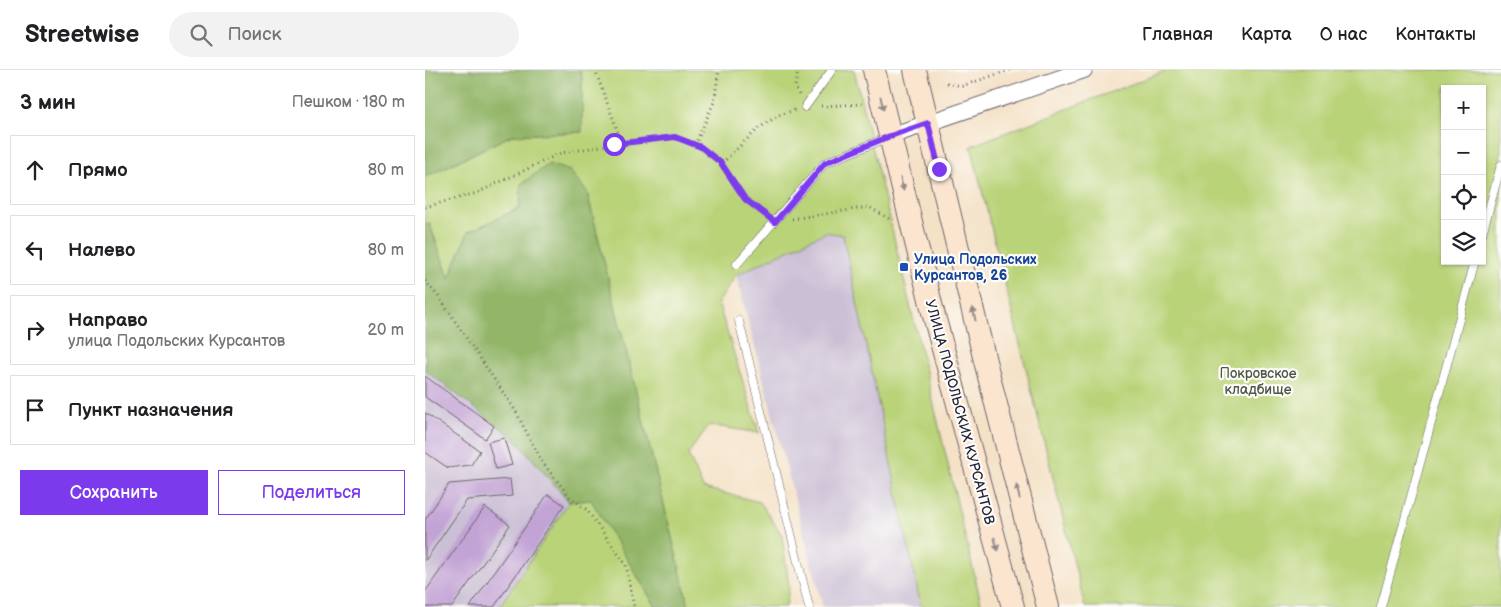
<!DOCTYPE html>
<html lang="ru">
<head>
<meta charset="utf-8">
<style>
	:root { --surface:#fff; --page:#f2f2f2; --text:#202124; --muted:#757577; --line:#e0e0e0; --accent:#7c3aed }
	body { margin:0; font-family:"Balsamiq Sans",sans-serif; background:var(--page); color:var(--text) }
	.controls { position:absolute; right:15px; top:15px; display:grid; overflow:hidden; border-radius:0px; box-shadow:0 1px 4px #0004 }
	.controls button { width:45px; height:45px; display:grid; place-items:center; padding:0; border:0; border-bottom:1px solid var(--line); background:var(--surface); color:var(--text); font:25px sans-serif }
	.stop { position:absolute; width:15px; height:15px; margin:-11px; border:4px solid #7c3aed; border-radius:50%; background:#fff }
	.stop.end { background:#7c3aed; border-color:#fff; box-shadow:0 1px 5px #0008 }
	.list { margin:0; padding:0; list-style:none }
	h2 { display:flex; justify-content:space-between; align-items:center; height:65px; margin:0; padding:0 20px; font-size:21px }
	h2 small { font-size:16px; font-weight:400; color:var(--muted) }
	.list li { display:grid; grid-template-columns:32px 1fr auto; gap:15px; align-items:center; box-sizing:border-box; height:70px; margin:0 10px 10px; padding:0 10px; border:1px solid var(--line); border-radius:0px }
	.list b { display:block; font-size:19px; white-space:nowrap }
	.list p { margin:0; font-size:16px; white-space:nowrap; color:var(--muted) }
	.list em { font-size:16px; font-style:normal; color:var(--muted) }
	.actions { display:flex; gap:10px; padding:15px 20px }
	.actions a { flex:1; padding:11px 0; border:1px solid var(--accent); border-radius:0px; text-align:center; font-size:18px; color:var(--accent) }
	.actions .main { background:var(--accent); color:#fff }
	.icon { flex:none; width:28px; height:28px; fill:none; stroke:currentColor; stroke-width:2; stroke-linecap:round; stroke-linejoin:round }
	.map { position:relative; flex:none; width:1076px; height:537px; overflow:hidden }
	header { display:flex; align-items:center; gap:30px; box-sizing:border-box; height:70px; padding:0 25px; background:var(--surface); border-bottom:1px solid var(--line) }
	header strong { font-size:24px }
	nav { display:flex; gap:28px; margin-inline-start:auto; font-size:18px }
	.search { width:350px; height:45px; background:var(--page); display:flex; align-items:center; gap:12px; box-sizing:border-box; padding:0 18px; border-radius:28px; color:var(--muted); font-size:19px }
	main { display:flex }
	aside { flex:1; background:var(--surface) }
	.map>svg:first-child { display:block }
	.industrial { fill:#cbbfd5 }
	.green { fill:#b9d378; stroke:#6e7a5a; fill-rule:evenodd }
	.forest { fill:#92b568; stroke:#5a6c52 }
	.building { fill:#c2a3d5 }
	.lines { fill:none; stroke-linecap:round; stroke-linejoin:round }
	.lane-casing { stroke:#6c656c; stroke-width:9 }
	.street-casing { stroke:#6c656c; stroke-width:18 }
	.secondary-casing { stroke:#6c656c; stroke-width:24 }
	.path { stroke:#6c656c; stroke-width:3; stroke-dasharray:1 4; stroke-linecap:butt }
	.lane { stroke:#fff; stroke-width:8 }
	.street { stroke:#fff; stroke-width:16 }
	.secondary { stroke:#fbe5cf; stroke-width:22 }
	.oneway { fill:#998d8c }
	.route { stroke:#7c3aed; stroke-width:6 }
	.transit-dot { fill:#1a4fb4; stroke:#fdfcf7; stroke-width:2 }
	.labels { text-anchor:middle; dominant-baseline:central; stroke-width:4.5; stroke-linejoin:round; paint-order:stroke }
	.transit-label { font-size:14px; font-weight:bold; fill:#164399; stroke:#fdfcf7; text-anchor:start }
	.park-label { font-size:14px; fill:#4f574d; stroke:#fdfcf7 }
	.street-label { font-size:14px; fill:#22223b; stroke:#fdfcf7 }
</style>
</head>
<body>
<header>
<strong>Streetwise</strong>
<div class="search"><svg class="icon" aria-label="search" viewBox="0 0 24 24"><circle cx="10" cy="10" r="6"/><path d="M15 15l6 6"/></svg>Поиск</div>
<nav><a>Главная</a><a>Карта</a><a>О нас</a><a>Контакты</a></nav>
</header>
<main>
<aside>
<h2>3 мин<small>Пешком · 180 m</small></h2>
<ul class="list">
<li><svg class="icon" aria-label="ahead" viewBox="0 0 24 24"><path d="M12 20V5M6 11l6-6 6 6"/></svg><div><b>Прямо</b></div><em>80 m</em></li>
<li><svg class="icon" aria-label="left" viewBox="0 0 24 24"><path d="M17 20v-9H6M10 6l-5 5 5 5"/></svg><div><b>Налево</b></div><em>80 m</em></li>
<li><svg class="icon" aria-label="right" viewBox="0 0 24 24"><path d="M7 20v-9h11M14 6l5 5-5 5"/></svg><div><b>Направо</b><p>улица Подольских Курсантов</p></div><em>20 m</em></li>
<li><svg class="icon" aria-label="arrive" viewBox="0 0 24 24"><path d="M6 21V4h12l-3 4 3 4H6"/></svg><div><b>Пункт назначения</b></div></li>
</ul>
<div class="actions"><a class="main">Сохранить</a><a>Поделиться</a></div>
</aside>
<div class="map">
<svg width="1076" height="537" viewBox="0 0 1076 537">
	<rect width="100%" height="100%" fill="#fdfcf7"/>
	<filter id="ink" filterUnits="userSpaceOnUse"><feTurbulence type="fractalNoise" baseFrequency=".02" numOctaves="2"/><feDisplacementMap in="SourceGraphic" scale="10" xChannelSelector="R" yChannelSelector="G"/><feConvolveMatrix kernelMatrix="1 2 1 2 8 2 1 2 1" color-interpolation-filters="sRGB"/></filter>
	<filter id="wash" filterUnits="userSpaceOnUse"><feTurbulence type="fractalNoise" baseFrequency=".0096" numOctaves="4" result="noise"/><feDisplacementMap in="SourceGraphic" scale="20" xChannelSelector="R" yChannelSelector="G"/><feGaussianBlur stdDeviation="1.12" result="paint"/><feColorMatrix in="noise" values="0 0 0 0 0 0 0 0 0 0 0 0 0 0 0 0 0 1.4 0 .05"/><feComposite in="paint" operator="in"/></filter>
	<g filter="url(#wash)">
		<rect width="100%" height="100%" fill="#f4e1c6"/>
		<g class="industrial">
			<path d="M401,162L418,165L496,537H398L311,205Z"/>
			<path d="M0,300L90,369L144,432L74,537H0Z"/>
		</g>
		<g class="green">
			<path d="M155,0H429L557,537H496L418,165L401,162L311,205L293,233L334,363L284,355L263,384L278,418L335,432L357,465L364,517L361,537H264L162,122L96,114L95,138L43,162L24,209L5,154H0V107L87,65L156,62L157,9Z"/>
			<path d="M743,0H1076V537H660L546,76ZM1020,19H1057V191H1020Z"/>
			<path d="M166,429L231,537H74L144,432Z"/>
		</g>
		<g class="forest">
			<path d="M0,0H155L157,9V62L87,65L0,107Z"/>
			<path d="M124,94L145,101L162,122L264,537H231L166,430L144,432L90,369L0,300V154H4L24,208L43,162L95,138L96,114Z"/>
		</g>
		<g id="blocks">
			<g class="building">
				<path d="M0,306L69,356L60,369L0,327Z"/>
				<path d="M0,343L55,381L46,395L23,398L0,382Z"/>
				<path d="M79,368L87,395L71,399L63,372Z"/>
				<path d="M85,409L87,426L42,430L0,491V450L24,414Z"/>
				<path d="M123,424L139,435L69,537H45Z"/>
				<path d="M60,437L85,455L27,537H0V522Z"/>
			</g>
		</g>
	</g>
	<g filter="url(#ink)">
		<use href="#blocks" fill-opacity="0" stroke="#6c656c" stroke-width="1"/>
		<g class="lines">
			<defs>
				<g id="lane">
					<path d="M380,37L407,0"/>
					<path d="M1057,164L1076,95"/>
					<path d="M312,194L400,93L464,67"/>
					<path d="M314,251L384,537"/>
					<path d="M956,537L1050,191"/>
				</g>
				<path id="street" d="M465,66L659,0"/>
				<g id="secondary">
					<path d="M449,0L508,242L588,537"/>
					<path d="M490,0L560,291L623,537"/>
				</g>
			</defs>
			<use href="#lane" class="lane-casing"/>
			<use href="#street" class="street-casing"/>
			<use href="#secondary" class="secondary-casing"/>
			<g class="path">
				<path d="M170,0L197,73"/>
				<path d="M373,0L370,16L374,25"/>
				<path d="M522,13L537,16L585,0"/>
				<path d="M396,36L439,34"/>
				<path d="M270,75L289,32L294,0"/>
				<path d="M297,93L334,58L354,45L370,40"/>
				<path d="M0,137L52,123L136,83L189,74L250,67L276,77L297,93L320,129L341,145"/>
				<path d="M367,149L444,137L466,150"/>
				<path d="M0,211L13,226L90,340L117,392L145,427L162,440L201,495L209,537"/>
			</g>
			<use href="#lane" class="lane"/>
			<use href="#street" class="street"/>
			<use href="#secondary" class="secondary"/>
		</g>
		<defs><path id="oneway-solid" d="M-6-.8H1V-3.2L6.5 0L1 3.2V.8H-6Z" transform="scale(1.25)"/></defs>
		<g class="oneway">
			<use href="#oneway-solid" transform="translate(457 33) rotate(77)"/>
			<use href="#oneway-solid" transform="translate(477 114) rotate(76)"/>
			<use href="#oneway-solid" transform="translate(549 244) rotate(-103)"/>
			<use href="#oneway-solid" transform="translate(593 422) rotate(-104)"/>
			<use href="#oneway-solid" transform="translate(571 474) rotate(75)"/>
		</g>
	</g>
	<g class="lines" filter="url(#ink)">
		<path class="route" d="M189,74L250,67L276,77L296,93L320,129L350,152L400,93L465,66L503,53L514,99"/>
	</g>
	<rect class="transit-dot" x="474" y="192" width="10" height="10" rx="2.5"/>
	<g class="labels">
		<g class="transit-label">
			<text x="489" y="189">Улица Подольских<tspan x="489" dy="16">Курсантов, 26</tspan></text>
		</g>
		<g class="park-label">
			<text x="833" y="303">Покровское<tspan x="833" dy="16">кладбище</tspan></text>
		</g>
		<g class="street-label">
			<text transform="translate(535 342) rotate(75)">УЛИЦА ПОДОЛЬСКИХ КУРСАНТОВ</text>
		</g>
	</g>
</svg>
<div class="controls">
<button>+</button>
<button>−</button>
<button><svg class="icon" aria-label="locate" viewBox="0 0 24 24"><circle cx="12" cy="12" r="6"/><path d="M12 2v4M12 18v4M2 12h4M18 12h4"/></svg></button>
<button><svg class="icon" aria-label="layers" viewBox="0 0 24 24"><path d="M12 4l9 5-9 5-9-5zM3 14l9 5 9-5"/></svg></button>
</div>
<div class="stop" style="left:189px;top:74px"></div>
<div class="stop end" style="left:514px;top:99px"></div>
</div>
</main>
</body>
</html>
